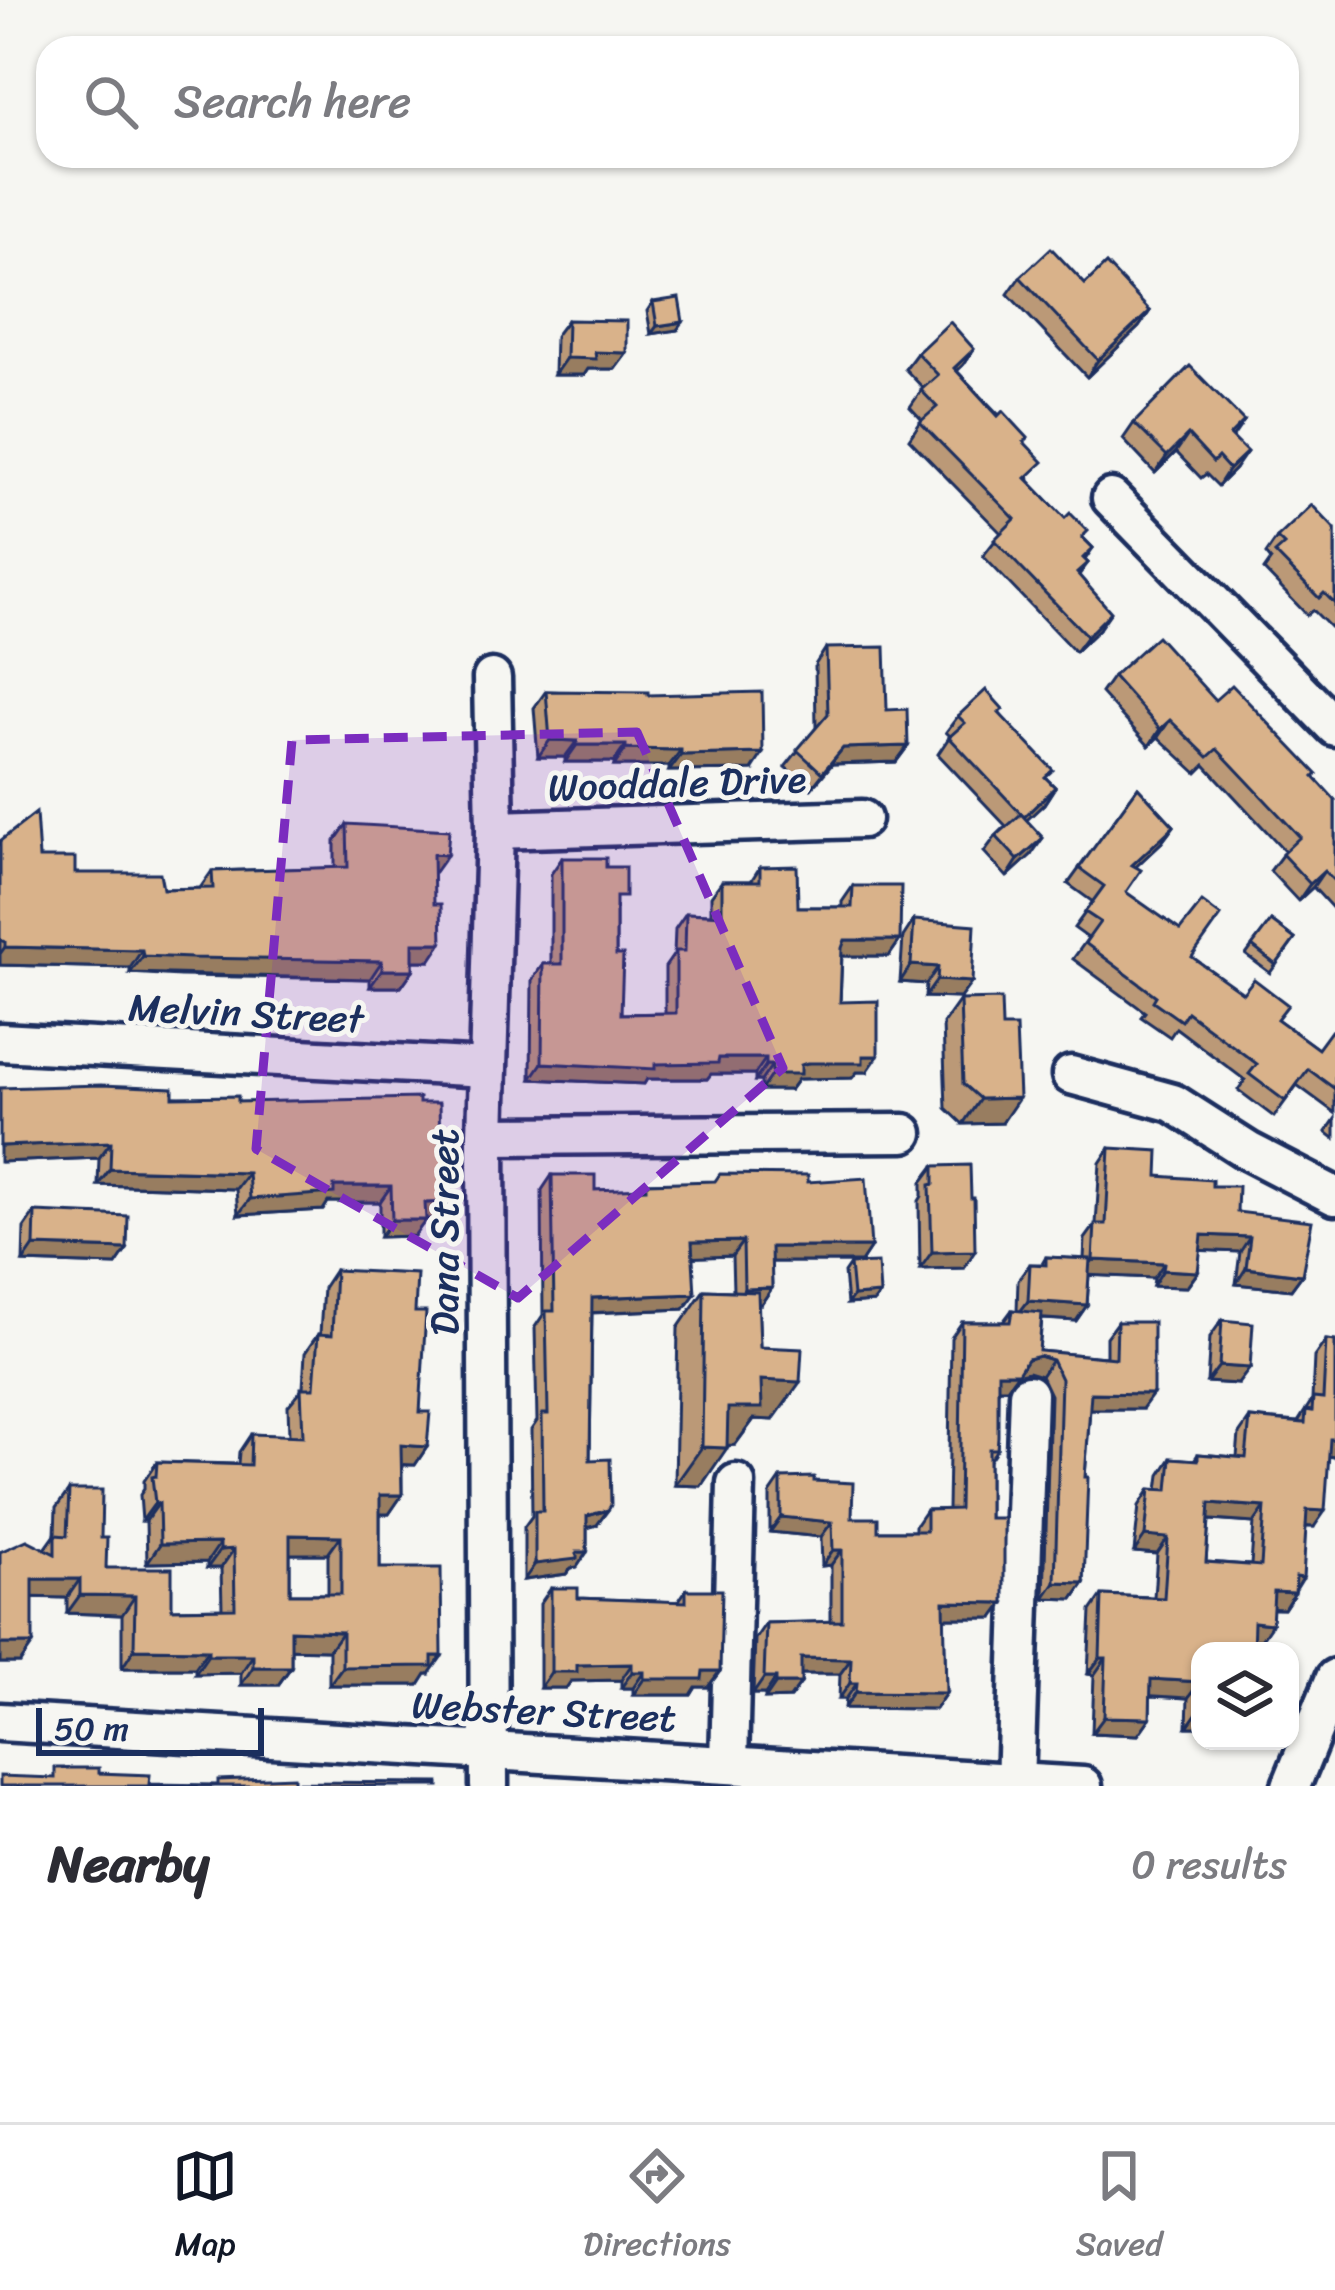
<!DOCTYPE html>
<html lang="en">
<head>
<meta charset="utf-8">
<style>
	:root { --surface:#fff; --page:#f2f2f3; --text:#2b2b33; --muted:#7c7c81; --line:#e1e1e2; --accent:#111827 }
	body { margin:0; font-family:Sriracha,sans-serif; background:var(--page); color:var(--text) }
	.controls { position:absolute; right:36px; bottom:36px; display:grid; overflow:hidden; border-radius:24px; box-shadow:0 3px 9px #0004 }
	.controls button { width:108px; height:108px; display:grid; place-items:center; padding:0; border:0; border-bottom:3px solid var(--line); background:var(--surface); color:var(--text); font:60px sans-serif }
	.scale { position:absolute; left:36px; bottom:30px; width:228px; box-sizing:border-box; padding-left:12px; border:6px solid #1b2f5e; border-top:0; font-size:33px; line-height:42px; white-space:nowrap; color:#1b2f5e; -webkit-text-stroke:9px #f6f6f2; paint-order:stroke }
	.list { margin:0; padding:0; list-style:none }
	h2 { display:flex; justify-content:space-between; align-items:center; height:156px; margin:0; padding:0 48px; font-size:51px }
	h2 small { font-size:39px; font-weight:400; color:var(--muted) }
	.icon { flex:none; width:66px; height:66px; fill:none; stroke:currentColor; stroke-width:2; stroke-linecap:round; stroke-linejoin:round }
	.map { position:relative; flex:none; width:1335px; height:1786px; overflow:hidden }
	.search { position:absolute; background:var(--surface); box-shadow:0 3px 9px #0004; left:36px; right:36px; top:36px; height:132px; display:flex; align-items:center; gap:30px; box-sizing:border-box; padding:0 42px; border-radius:36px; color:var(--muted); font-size:45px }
	.sheet { height:336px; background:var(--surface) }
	nav { display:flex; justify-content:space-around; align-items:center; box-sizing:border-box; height:168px; border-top:3px solid var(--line); background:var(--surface); font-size:33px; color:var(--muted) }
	nav a { display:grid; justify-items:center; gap:6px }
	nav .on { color:var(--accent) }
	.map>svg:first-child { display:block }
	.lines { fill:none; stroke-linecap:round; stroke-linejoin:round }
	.minor-casing { stroke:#1b2f5e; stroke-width:45 }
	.minor { stroke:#f6f6f2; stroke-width:36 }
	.wall { fill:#b97; stroke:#1b2f5e; stroke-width:3; fill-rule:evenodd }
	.shaded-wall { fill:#987d61; stroke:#1b2f5e; stroke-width:3 }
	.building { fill:#d9b28a; stroke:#1b2f5e; stroke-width:3; fill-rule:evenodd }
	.marked { fill:#7b2cbf; fill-opacity:0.2; stroke:#7b2cbf; stroke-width:9; stroke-dasharray:24 15; stroke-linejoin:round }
	.labels { text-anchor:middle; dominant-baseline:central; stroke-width:10; stroke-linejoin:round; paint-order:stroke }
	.street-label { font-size:39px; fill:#1b2f5e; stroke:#f6f6f2 }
</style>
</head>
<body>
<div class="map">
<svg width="1335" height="1786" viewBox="0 0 1335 1786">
	<rect width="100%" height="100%" fill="#f6f6f2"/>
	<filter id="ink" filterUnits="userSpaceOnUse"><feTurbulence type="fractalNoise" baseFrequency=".00833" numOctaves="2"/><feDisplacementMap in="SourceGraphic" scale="24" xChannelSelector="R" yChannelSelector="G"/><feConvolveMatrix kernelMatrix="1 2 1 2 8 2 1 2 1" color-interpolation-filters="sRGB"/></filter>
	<g filter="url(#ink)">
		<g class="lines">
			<defs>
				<g id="minor">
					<path d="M1111,498L1335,727"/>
					<path d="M495,830L862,819"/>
					<path d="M0,1042L487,1068"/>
					<path d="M1071,1075L1173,1103L1248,1151L1335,1196"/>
					<path d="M486,1136L904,1133"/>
					<path d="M0,1722L1083,1786"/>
					<path d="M729,1764L736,1483"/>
					<path d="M1015,1784L1028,1394"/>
					<path d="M489,1786L486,1136L495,830L492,678"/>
					<path d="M1291,1786L1335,1678"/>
				</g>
			</defs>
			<use href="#minor" class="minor-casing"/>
			<use href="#minor" class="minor"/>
		</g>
		<g class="wall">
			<path d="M1020,277L1085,284L1150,311L1139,327L1087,377L1008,294Z"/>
			<path d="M653,302L677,330L651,334L647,311Z"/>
			<path d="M567,320L627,353L615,369H588L584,375H554L555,336Z"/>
			<path d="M917,353L963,365L957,371L1025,442L1029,481L1093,548L1085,560L1088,563L1079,575L1099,629L1075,652L983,556L1001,533L909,439L922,420L910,407L923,388L905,369Z"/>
			<path d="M1244,421L1233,437L1235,469L1218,486L1206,474L1201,478L1176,452L1155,473L1123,439L1134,423Z"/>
			<path d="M1335,529V622L1330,627L1313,610L1307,615L1264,570L1271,560L1266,554L1277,538Z"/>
			<path d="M826,648L887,710L908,746L896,762L832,764L811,789L785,767L816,728L815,665Z"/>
			<path d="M1113,676L1215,700L1314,777L1335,800V911L1313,887L1298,901L1270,871L1285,851L1205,765L1197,773L1158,737L1149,746L1101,693Z"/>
			<path d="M546,691L648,695L752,770L669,771V766H614V762H565V757H538L534,708Z"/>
			<path d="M1000,714L1047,779L1055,787L1044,804L1026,820L1031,855L1007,877L984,852L996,836L1006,826L938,754L950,736L946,732L958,716Z"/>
			<path d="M1138,787L1174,826L1162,842L1135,867L1126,892L1192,957L1318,1049L1335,1034V1113L1297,1085L1274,1117L1238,1090L1245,1080L1176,1028L1170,1037L1141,1017L1145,1012L1073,959L1088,938L1074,928L1093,902L1068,884Z"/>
			<path d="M347,824L435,872H433L430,961H413V970L401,987H370V979L180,976L130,973V968L0,965V841L75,873L163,889L200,888L212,871L335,868V841Z"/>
			<path d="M562,858L616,911V955L621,1014L665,1013V967L674,954L675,929L686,913L711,914V896L722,881H751L760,867L798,907H842V902L853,886L900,940L889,956H842L840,1002L867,1072H857L852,1078L798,1079L790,1090H761V1081H755V1074H711L707,1079H647L644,1084L531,1079L532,980L543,964H551V874Z"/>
			<path d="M914,920L960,998L925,997L926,984L900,982L903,937Z"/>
			<path d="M1271,921L1295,939L1270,973L1246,955Z"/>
			<path d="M960,1000L1002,1123L963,1124L946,1108L943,1024Z"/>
			<path d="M173,1097L238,1102L419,1103L440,1147L450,1186L439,1219H426L414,1236L380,1237V1202H328L323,1210L238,1215L236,1189L98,1185L99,1158L0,1162Z"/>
			<path d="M1335,1119V1139L1326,1132Z"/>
			<path d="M1110,1148L1158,1176L1212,1186L1302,1275L1291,1290L1236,1284L1240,1252L1200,1250L1198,1272L1187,1287L1153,1286L1154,1278L1089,1275L1087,1305L1076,1321L1042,1319L1039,1351L1106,1357V1337L1117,1322L1142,1409H1090L1085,1477L1084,1583L1073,1599L1044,1598L1050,1395L1041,1376L1028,1372L1016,1375L1007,1388H998L997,1449L989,1461V1518L993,1618H944L946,1693L935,1709L845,1708L846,1699H839L840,1674H801V1683L790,1698L765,1699V1694H753L755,1639L766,1623L831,1622V1565L822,1566L821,1537L770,1532V1494L781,1478L814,1481L852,1518L878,1531H915V1526L926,1510H948L951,1338L962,1322H1003L1012,1310L1017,1311L1018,1280L1030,1264H1042L1046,1257L1084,1259L1085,1239L1096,1224L1100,1163Z"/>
			<path d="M934,1166L964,1268L920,1269L919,1201L922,1196V1182Z"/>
			<path d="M552,1175L595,1190L642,1189L646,1183L808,1182L871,1247L861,1262H771L772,1288L761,1304H758L760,1347L773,1420L754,1419L735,1445L727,1446L701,1486L675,1485L678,1328L704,1290L733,1291L732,1256L693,1257L684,1309L592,1313L590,1460L597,1525L587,1528V1552L577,1567L571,1568L566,1574L524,1580V1527L532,1516L531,1430L537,1421L535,1327L543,1315L542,1190Z"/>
			<path d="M35,1212L127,1249L116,1265L23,1262L24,1228Z"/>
			<path d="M850,1264L880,1294L874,1302L847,1304L844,1273Z"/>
			<path d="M335,1270L415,1312L420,1412L427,1447L415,1465H402V1495L389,1514H380V1568L429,1674H426L419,1685H329V1650L291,1649V1667L278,1685H241V1673L195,1674V1668H122V1615L67,1613V1598L33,1597L20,1663H0V1552L45,1549L55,1535L56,1508L69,1490L101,1538L106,1568L172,1609L222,1608L221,1568H207V1562L147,1563L146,1521H142L140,1495L144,1489V1481L157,1462L238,1464L239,1452L251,1434L289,1436L288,1406L303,1388L305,1353L318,1334H320L323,1288ZM290,1554H328V1594H290Z"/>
			<path d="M1222,1320L1238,1384L1207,1382L1210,1337Z"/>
			<path d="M1326,1340L1335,1341V1457L1329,1456L1314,1527H1306L1295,1593L1284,1609H1273L1261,1640H1253L1200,1727H1187L1188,1698L1150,1696V1718L1138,1735L1092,1733L1094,1675L1088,1674L1091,1611L1102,1595L1154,1597L1157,1554L1134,1552L1139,1506L1150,1489L1158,1490L1160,1475L1171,1458L1194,1460L1198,1454L1237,1457L1239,1434L1250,1418L1298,1422L1312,1400L1314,1357ZM1209,1520L1254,1523L1251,1565L1206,1562Z"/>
			<path d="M551,1588L578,1598L678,1602L686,1590L720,1671L708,1687H696L691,1695H633V1688H621V1680L571,1681L566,1688H540V1604Z"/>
		</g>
		<g class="shaded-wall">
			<path d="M1150,311L1139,327L1087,377L1098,360Z"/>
			<path d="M683,322L677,330L651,334L657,326Z"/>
			<path d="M974,349L963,365L942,385L954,368Z"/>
			<path d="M595,352L627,353L615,369H588L584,375H554L566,358Z"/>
			<path d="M1188,435L1176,452L1155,473L1167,456Z"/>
			<path d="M1247,452L1235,469L1218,486L1229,469Z"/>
			<path d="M1111,612L1099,629L1075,652L1087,636Z"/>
			<path d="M1170,720L1158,737L1149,746L1160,729Z"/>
			<path d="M550,740L577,741L565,757H538Z"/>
			<path d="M577,745H626L614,762H565Z"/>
			<path d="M908,746L896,762L832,764L811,789L843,748Z"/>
			<path d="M626,749L681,750L669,766H614Z"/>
			<path d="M763,753L752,770L669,771L681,755Z"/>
			<path d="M1055,787L1044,804L1013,833L1024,817Z"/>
			<path d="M1174,826L1162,842L1121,881L1132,865Z"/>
			<path d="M1043,838L1031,855L1007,877L1018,860Z"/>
			<path d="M433,854L447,855L435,872L421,871Z"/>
			<path d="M1324,871L1313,887L1298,901L1310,884Z"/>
			<path d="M845,940H900L889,956H834Z"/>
			<path d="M413,943H442L430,961H401Z"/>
			<path d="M5,947L142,950L130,968L0,965V954Z"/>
			<path d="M143,956L382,961L370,979L130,973Z"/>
			<path d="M911,965L938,967L926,984L900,982Z"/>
			<path d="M382,970H413L401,987H370Z"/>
			<path d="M937,980L972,982L960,998L925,997Z"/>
			<path d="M863,1056H878L867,1072H857L852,1078L798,1079L790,1090H761L772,1074L807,1063Z"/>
			<path d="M719,1058H766L755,1074H711L707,1079H647L644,1084L531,1079L542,1063L655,1064Z"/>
			<path d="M766,1065H772L761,1081H755Z"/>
			<path d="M1019,1098L1002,1123L963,1124L980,1099Z"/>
			<path d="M111,1142L99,1158L0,1162V1146Z"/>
			<path d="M110,1169L248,1173L236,1189L98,1185Z"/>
			<path d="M334,1186H391L380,1202H328L323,1210L238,1215L250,1199Z"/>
			<path d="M450,1202L439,1219H414L425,1203Z"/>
			<path d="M392,1220H426L414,1236L380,1237Z"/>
			<path d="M1202,1235L1250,1237L1240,1252L1192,1250Z"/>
			<path d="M743,1241L732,1256L681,1258L692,1242Z"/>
			<path d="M34,1246L127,1249L116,1265L23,1262Z"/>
			<path d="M771,1247H871L861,1262H760Z"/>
			<path d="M975,1251L964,1268L920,1269L932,1252Z"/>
			<path d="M1093,1260L1164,1263L1154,1278L1083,1275Z"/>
			<path d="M1246,1268L1302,1275L1291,1290L1236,1284Z"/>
			<path d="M1163,1270L1198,1272L1187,1287L1153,1286Z"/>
			<path d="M772,1288L761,1304H733L744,1289Z"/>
			<path d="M695,1294L684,1309L582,1313L592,1298Z"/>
			<path d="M880,1294L874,1302L847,1304L853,1296Z"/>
			<path d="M1028,1301L1087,1305L1076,1321L1016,1317Z"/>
			<path d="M1039,1356L1052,1360L1041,1376L1028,1372L1016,1375L1027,1359Z"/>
			<path d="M1219,1366L1250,1368L1238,1384L1207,1382Z"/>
			<path d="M998,1373H1018L1007,1388H987Z"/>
			<path d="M761,1380L800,1382L773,1420L754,1419L735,1445L701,1446L728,1408Z"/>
			<path d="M1091,1393L1153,1394L1142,1409H1080Z"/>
			<path d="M1330,1439H1335V1457L1319,1455Z"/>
			<path d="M401,1445L427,1447L415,1465L389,1464Z"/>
			<path d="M702,1447L727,1448L701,1486L675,1485Z"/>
			<path d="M380,1495H402L389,1514H367Z"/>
			<path d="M155,1503H159L146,1521H142Z"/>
			<path d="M1210,1503L1265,1507L1254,1523L1198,1519Z"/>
			<path d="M608,1510L597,1525L576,1531L587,1516Z"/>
			<path d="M1307,1510L1325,1511L1314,1527L1296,1526Z"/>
			<path d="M781,1517L832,1522L821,1537L770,1532Z"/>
			<path d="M290,1535L341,1536L328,1554H277Z"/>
			<path d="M1145,1536L1168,1538L1157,1554L1134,1552Z"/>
			<path d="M220,1543L207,1562L147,1563L160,1544Z"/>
			<path d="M234,1549L221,1568H207L220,1550Z"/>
			<path d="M833,1550H842L831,1565L822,1566Z"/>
			<path d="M577,1552H587L577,1567L571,1568L566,1574L524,1580L535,1564Z"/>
			<path d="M1296,1577L1303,1578L1284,1609L1262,1608L1274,1592Z"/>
			<path d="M33,1579H80L67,1598L20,1597Z"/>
			<path d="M1055,1582L1084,1583L1073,1599L1044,1598Z"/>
			<path d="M80,1595L135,1596L122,1615L67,1613Z"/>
			<path d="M944,1602L1004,1603L993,1618H933Z"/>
			<path d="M1254,1622L1272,1624L1261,1640L1242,1639Z"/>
			<path d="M291,1630L342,1632L329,1650L279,1649Z"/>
			<path d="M0,1644H33L20,1663H0Z"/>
			<path d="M134,1649L208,1650L195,1668H122Z"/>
			<path d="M208,1655H253L241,1673L195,1674Z"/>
			<path d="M432,1656H442L429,1674H426L419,1685H329L342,1667Z"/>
			<path d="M801,1658L851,1659L840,1674H790Z"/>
			<path d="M1100,1658H1106L1094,1675L1088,1674Z"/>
			<path d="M632,1664L621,1680L571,1681L566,1688H540L551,1672L577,1665Z"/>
			<path d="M253,1667H291L278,1685H241Z"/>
			<path d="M703,1671H720L708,1687H696L691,1695H633L644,1679Z"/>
			<path d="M632,1672H644L633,1688H621Z"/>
			<path d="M764,1678H776L765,1694H753Z"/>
			<path d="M1151,1679L1200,1682L1188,1698L1139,1695Z"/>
			<path d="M776,1683H801L790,1698L765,1699Z"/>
			<path d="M850,1683H857L846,1699H839Z"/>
			<path d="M856,1692L946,1693L935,1709L845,1708Z"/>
			<path d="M1199,1710L1200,1727H1187Z"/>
			<path d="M1104,1717L1150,1718L1138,1735L1092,1733Z"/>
		</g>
		<g class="building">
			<path d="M1051,248L1085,284L1106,264L1150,311L1098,360L1020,277Z"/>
			<path d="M679,298L683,322L657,326L653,302Z"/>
			<path d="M567,320L627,321V353L595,352L596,359L566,358Z"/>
			<path d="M950,322L974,349L954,368L998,416L1003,411L1028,438L1024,442L1043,462L1026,478L1065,518L1070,513L1088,531L1082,537L1093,548L1083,558L1088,563L1077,573L1111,612L1087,636L994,540L1015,519L920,422L937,407L921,390L938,375L917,353Z"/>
			<path d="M1190,366L1244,421L1230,435L1247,452L1229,469L1218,457L1213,462L1188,435L1167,456L1134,423Z"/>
			<path d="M1312,505L1335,529V604L1324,593L1319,598L1275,553L1284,545L1277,538Z"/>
			<path d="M1157,636L1215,700L1232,685L1317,774L1314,777L1335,800V882L1324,871L1310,884L1282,854L1300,837L1217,749L1208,757L1170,720L1160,729L1113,676Z"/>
			<path d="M885,647L887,710L907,709L908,746L843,748L822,773L797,750L828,714L826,648Z"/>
			<path d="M986,690L1003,709L999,713L1053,770L1045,777L1055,787L1024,817L949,737L965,723L958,716Z"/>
			<path d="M546,691L648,692V695L762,692L763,753L681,755V750L626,749V745H577V741L550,740Z"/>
			<path d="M1138,787L1174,826L1132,865L1141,870L1126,892L1180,930L1202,902L1221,916L1192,957L1243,993L1254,979L1288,1005L1277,1019L1318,1049L1331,1031L1335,1034V1089L1308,1069L1285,1101L1249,1074L1257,1064L1187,1012L1181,1021L1153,1001L1156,996L1085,943L1100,922L1085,912L1104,886L1079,868Z"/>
			<path d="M36,813L39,858H75V873H160L163,889L213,888L212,871L348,867L347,824L449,830L447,855L433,854L434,904H441L442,943H413V970H382V961L192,958L143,956L142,950L5,947V942L0,940V841Z"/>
			<path d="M1021,814L1043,838L1018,860L996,836Z"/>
			<path d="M562,858H606V867H625V897H616V955H623L621,1014L676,1013V951H685L686,913L722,915V881H760V867L797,866L798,907H852L853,886H901L900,940H845L842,948L840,1002L878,1001V1056H863V1063H807L801,1065V1074H772V1065H766V1058H719L718,1063L655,1064V1069L542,1063L543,964H562Z"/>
			<path d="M914,920L975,925L972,982L937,980L938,967L911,965Z"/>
			<path d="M1271,921L1295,939L1276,965L1252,946Z"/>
			<path d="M1001,999L1002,1027H1016L1019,1098L980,1099L963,1084L960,1000Z"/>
			<path d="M101,1085L173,1088V1097L238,1096V1102L419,1098V1103H439L440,1147H454V1180H450V1202L425,1203L426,1220H392L391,1186H334V1193L250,1199L248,1173L110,1169L111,1142L0,1146V1088Z"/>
			<path d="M1110,1148L1159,1151L1158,1176L1212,1180V1186H1238L1237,1212L1312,1221L1302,1275L1246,1268L1250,1237L1202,1235L1198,1272L1163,1270L1164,1263L1093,1260L1095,1224H1106Z"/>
			<path d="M970,1165L971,1198H974L975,1251L932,1252L930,1185L934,1184V1166Z"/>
			<path d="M720,1174L808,1175V1182L866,1178L871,1247H771L772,1288L744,1289L743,1241L692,1242L695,1294L592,1298L590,1460L610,1459L611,1505L608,1510L587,1516V1552H577V1559L535,1564V1511H543L542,1414H548L546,1311H554L552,1175H595V1190L646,1188V1183L715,1181Z"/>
			<path d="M35,1212L128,1216L127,1249L34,1246Z"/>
			<path d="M1046,1257L1090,1259L1087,1305L1028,1301L1030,1264L1046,1265Z"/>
			<path d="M878,1263L880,1294L853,1296L850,1264Z"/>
			<path d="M335,1270L417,1274L415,1312H426L420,1412H430L427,1447L401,1445L402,1495H380V1568H441L442,1656H432V1666L342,1667V1632L291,1630V1667H253V1655H208V1650L134,1649L135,1596L80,1595V1579H33V1644H0V1552L27,1540L55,1554V1535L67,1536L69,1490H102L101,1538H107L106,1568H172V1609L235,1608L234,1549L220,1550V1543L160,1544L159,1503H155L152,1477L156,1476L157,1462L250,1465L251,1434L303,1436L301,1388H314L318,1334L332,1335ZM290,1535L341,1536V1594H290Z"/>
			<path d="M704,1290L758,1292L760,1347L802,1349L800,1382L761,1380L762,1408H728L727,1448L702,1447Z"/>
			<path d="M1012,1310L1042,1313L1039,1351L1116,1358L1117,1322H1153V1394L1091,1393L1085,1477H1088L1084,1583L1055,1582L1061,1379L1052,1360L1039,1356L1027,1359L1018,1373H998V1436L997,1449H989V1518H1004V1603L944,1602L946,1693L856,1692L857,1683H850L851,1659L801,1658V1683H776V1678H764L766,1623L842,1621V1550H833L832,1522L781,1517V1478L814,1477V1481L853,1483L852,1518H878V1531H926V1510L959,1509L962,1322H1010Z"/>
			<path d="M1222,1320L1253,1323L1250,1368L1219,1366Z"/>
			<path d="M1326,1340L1335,1341V1439H1330L1325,1511L1307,1510L1303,1578L1296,1577L1295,1593L1274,1592L1272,1624L1254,1622L1253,1651H1200V1710V1682L1151,1679L1150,1718L1104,1717L1106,1658H1100L1102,1595L1164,1598L1168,1538L1145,1536L1150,1489L1168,1490L1171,1458L1198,1460V1454L1246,1458L1250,1418L1305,1423L1306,1410L1312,1411L1313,1398L1323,1399ZM1210,1503L1265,1507L1261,1566L1206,1562Z"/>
			<path d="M551,1588H578V1598L686,1602V1590H722L720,1671H703L702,1679H644V1672H632V1664L577,1665V1672H551Z"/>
			<path d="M55,1768H99V1773L150,1775L149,1784L218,1785V1780L294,1777V1782L439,1783V1786H0V1776L55,1778Z"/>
		</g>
	</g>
	<path class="marked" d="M637,732L783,1068L518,1298L256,1149L292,740Z"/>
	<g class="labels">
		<g class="street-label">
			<text transform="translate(677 783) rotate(-2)">Wooddale Drive</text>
			<text transform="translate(246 1013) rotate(3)">Melvin Street</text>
			<text transform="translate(444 1232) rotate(-90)">Dana Street</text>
			<text transform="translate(544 1711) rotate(3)">Webster Street</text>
		</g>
	</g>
</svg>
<div class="controls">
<button><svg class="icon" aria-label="layers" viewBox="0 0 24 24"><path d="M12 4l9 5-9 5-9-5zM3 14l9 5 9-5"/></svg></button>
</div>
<div class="scale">50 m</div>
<div class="search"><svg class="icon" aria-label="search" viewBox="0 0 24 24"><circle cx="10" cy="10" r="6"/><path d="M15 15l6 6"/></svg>Search here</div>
</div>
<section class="sheet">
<h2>Nearby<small>0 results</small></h2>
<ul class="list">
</ul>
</section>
<nav>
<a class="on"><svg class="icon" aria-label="map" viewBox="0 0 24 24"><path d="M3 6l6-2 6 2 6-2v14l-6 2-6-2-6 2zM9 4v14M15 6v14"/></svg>Map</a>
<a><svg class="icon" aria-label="directions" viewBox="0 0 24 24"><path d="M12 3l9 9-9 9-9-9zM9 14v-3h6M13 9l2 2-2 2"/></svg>Directions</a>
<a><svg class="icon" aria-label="saved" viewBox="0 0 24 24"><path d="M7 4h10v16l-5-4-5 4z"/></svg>Saved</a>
</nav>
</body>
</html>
